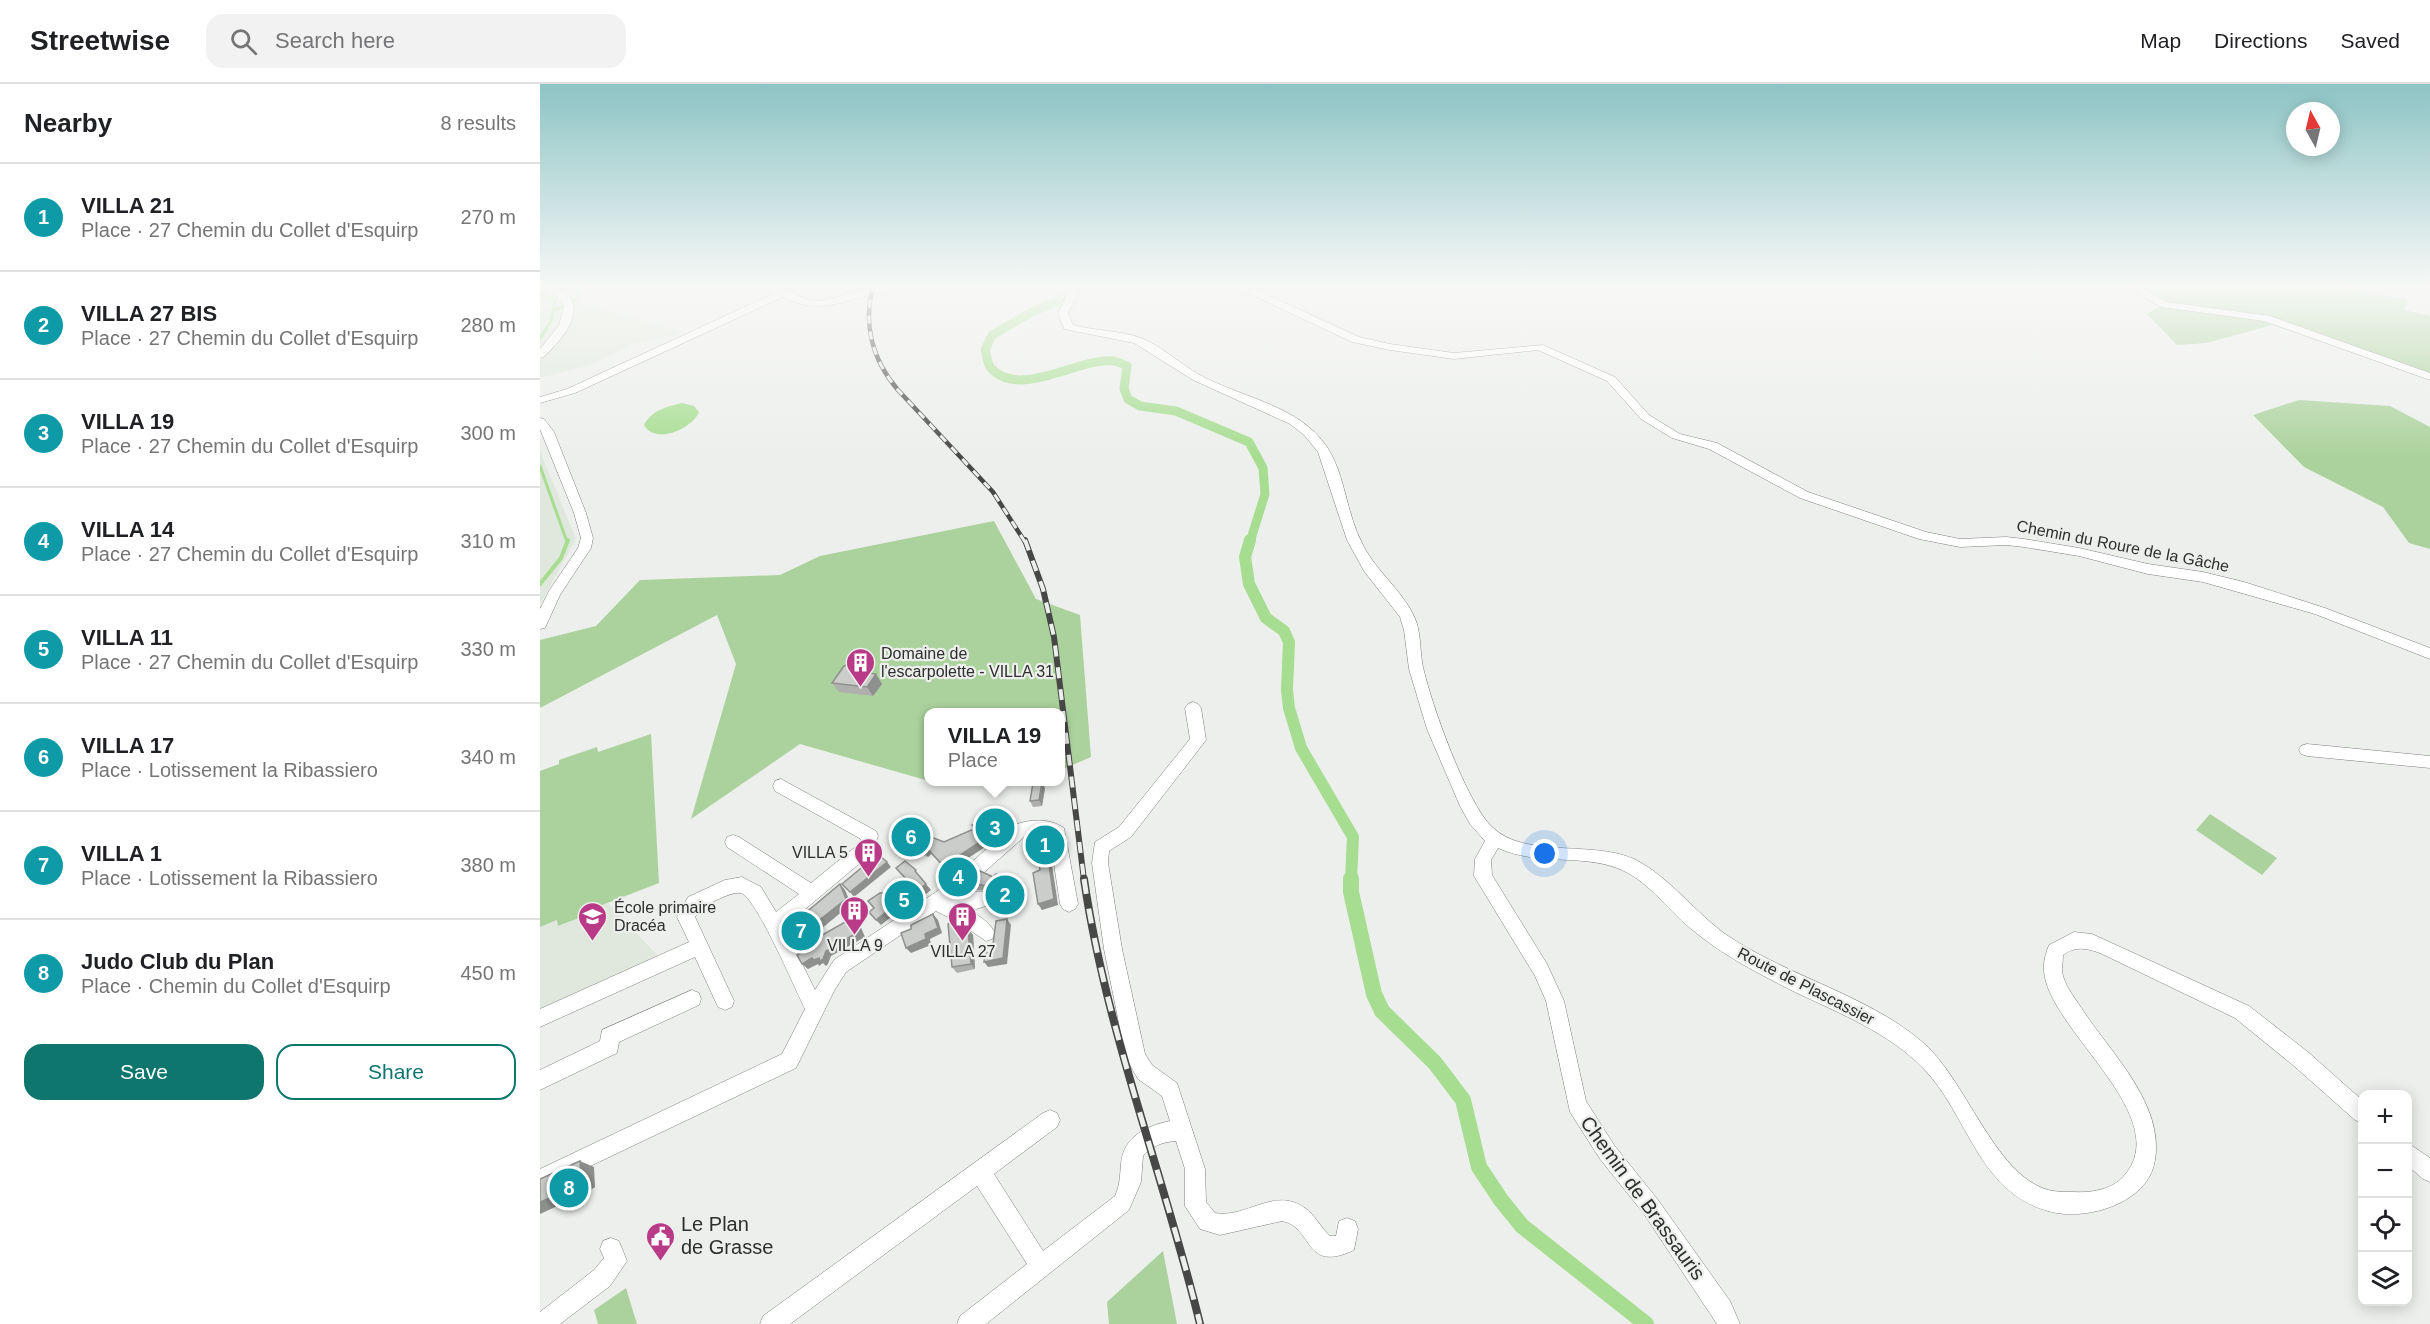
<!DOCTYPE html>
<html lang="en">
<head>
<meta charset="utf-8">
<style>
	:root { --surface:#fff; --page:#f2f2f2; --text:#202124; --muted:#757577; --line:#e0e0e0; --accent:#0f766e }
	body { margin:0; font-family:Helvetica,sans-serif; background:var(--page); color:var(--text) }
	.controls { position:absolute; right:18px; bottom:18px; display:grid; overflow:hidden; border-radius:12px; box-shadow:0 3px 15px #0003 }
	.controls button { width:54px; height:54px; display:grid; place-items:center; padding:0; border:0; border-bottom:2px solid var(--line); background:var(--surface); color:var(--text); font:30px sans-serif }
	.compass { position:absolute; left:1746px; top:18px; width:54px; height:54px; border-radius:50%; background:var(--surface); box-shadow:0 3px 15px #0003; rotate:352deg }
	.you { position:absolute; left:1005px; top:770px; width:21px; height:21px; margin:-15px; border:4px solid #fff; border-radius:50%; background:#1a73e8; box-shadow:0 0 0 9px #1a73e833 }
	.badge { display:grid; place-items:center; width:39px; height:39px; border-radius:50%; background:var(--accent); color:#fff; font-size:20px; font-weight:700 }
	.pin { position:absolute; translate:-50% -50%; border:3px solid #fff; box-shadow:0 2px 6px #0006 }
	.popup { position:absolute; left:384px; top:624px; width:141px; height:78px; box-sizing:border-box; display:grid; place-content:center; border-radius:12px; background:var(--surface); filter:drop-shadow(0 2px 4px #0005); font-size:20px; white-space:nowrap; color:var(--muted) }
	.popup b { font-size:22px; color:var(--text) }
	.popup::after { content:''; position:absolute; left:50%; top:100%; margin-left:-12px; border:12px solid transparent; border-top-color:var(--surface) }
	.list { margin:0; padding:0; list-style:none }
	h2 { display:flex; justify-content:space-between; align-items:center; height:78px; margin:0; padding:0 24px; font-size:26px }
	h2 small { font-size:20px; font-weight:400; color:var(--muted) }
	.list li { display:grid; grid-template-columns:39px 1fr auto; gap:18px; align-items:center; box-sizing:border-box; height:108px; padding:0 24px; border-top:2px solid var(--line) }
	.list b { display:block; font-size:22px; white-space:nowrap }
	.list p { margin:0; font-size:20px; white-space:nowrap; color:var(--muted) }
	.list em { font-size:20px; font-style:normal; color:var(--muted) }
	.actions { display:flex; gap:12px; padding:18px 24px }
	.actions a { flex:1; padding:14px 0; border:2px solid var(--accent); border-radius:18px; text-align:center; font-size:21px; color:var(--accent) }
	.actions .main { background:var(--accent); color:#fff }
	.icon { flex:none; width:33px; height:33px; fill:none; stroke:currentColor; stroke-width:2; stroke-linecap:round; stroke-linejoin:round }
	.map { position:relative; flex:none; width:1890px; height:1240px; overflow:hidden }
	header { display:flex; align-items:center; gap:36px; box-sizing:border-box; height:84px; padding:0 30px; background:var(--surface); border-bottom:2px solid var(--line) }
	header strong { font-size:28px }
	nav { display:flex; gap:33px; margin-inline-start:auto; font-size:21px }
	.search { width:420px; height:54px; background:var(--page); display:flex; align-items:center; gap:15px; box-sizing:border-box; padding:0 21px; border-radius:18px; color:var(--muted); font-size:22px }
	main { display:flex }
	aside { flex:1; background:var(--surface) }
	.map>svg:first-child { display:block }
	.built { fill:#e0e7dd }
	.green { fill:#abd29c }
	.water { fill:#a6dd90 }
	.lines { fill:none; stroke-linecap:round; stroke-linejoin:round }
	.stream-far1 { stroke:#a6dd90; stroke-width:3 }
	.stream { stroke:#a6dd90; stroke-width:4 }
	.canal-far2 { stroke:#a6dd90; stroke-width:9 }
	.canal-far1 { stroke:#a6dd90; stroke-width:12 }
	.canal { stroke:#a6dd90; stroke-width:16 }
	.minor-casing { stroke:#7e807e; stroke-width:1 }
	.minor { fill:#fff; fill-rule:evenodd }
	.rail-far2-casing { stroke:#464746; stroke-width:4.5 }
	.rail-far1-casing { stroke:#464746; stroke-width:6 }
	.rail-casing { stroke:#464746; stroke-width:8 }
	.rail-far2 { stroke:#edefec; stroke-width:3; stroke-dasharray:8; stroke-linecap:butt }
	.rail-far1 { stroke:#edefec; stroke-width:4; stroke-dasharray:11; stroke-linecap:butt }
	.rail { stroke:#edefec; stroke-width:5; stroke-dasharray:15; stroke-linecap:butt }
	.wall { fill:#afb0ae }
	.shaded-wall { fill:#8e908d }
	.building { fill:#cbcdca; stroke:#8e908d; stroke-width:1.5 }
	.labels { text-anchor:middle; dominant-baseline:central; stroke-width:4.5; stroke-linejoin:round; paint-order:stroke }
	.street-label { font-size:16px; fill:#2d2e2d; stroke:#edefec }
	.poi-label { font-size:16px; fill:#2d2e2d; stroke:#edefec; text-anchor:start }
	.near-street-label { font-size:20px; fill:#2d2e2d; stroke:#edefec }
	.near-poi-label { font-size:20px; fill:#2d2e2d; stroke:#edefec; text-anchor:start }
</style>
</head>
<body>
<header>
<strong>Streetwise</strong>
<div class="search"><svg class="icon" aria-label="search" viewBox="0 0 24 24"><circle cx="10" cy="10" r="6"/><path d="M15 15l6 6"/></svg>Search here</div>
<nav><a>Map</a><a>Directions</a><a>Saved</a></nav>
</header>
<main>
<aside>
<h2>Nearby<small>8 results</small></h2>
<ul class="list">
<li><span class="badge" style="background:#0f9aa8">1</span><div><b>VILLA 21</b><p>Place · 27 Chemin du Collet d'Esquirp</p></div><em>270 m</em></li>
<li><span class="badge" style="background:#0f9aa8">2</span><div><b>VILLA 27 BIS</b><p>Place · 27 Chemin du Collet d'Esquirp</p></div><em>280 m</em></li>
<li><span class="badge" style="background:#0f9aa8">3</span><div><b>VILLA 19</b><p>Place · 27 Chemin du Collet d'Esquirp</p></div><em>300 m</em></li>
<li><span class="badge" style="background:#0f9aa8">4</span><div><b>VILLA 14</b><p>Place · 27 Chemin du Collet d'Esquirp</p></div><em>310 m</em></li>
<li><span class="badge" style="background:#0f9aa8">5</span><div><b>VILLA 11</b><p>Place · 27 Chemin du Collet d'Esquirp</p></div><em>330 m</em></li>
<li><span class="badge" style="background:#0f9aa8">6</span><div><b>VILLA 17</b><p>Place · Lotissement la Ribassiero</p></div><em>340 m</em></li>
<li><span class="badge" style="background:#0f9aa8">7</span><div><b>VILLA 1</b><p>Place · Lotissement la Ribassiero</p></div><em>380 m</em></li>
<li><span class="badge" style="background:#0f9aa8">8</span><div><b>Judo Club du Plan</b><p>Place · Chemin du Collet d'Esquirp</p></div><em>450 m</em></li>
</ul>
<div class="actions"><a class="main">Save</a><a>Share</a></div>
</aside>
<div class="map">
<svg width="1890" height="1240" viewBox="0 0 1890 1240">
	<rect width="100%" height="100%" fill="#edefec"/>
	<g class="built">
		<path d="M0,205L30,216L145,249L95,259L50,281L0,294Z"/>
		<path d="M0,367L36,455L0,520Z"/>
		<path d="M68,819L120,874L0,927V843L18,836V842L56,827V823Z"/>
	</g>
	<g class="green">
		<path d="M1596,200H1782L1818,208L1868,215L1864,226L1890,232V293L1732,241L1667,259L1637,261L1607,230L1627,217Z"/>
		<path d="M1759,316L1850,322L1890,343V465L1869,459L1843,423L1764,383L1713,331Z"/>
		<path d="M454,437L496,515L540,531L551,673L521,686V628H389V697L260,660L151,735L196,580L177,531L0,624V556L56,542L100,496L240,491L280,472Z"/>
		<path d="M111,650L119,799L57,823V827L18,842L17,836L0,843V687L19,680V676L57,663L58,668Z"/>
		<path d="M1670,730L1737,774L1722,791L1656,746Z"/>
		<path d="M623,1167L637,1240H569L567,1218Z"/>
		<path d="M86,1204L97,1240H58L54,1226Z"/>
	</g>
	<path class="water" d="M142,319L154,322L159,328C152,345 115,361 104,341C112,326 126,323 142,319Z"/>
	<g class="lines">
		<g class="stream-far1">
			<path d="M0,209L15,216L11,237L0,255"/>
			<path d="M15,226L35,216L41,200"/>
			<path d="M0,382L27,458"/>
		</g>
		<path class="stream" d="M0,500L21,474L28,456"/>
		<path class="canal-far2" d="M525,214L492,228L452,251L445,266C447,271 447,280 451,284C479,316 539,273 574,277C578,278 583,280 587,282L584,305L588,315L600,322L636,327L709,358L723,384L725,410L710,458"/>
		<path class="canal-far1" d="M710,456L705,473L709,500L726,534L744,547L749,558L747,606L749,624L761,664L813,753L811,796"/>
		<path class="canal" d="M811,795V808L834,910L842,927L895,979L923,1016L939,1083L961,1116L982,1142L1106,1240"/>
		<defs>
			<g id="minor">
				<path d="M0,200C10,200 18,203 26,209C48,229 18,259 4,273L0,274V265L19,241L24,222L20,215L12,208L0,203Z"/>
				<path d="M220,200C241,198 258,217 280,217L345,201L394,200L389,203C374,204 357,204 342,208C305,216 279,232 243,213L35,309L0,319V313L27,305L235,209Z"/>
				<path d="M512,200H529L524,203Z"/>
				<path d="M532,200H582L577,203L540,205L528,229L533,241C555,247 579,246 601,254C623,263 640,280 660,291C702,314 759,321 787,363C805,389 806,430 823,461C837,489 868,511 877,540C881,554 880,569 883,583C891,619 926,718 952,743C985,775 1051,756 1094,775C1129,792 1156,830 1188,852C1248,892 1326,911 1380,956C1426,993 1453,1090 1508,1106C1516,1108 1526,1108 1534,1108C1550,1109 1571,1106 1583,1093C1638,1034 1508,946 1504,887C1503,878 1506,869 1509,861L1534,848L1552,850L1709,922L1768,968L1822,1016V1039L1815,1036L1754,982L1695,934L1560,869C1546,864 1535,862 1523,871C1523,878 1521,886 1523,892C1527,905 1537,917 1544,928C1573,971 1624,1021 1615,1076C1609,1120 1544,1138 1508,1127C1438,1108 1428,1030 1383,984C1349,949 1301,930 1257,909C1219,890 1182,871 1150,844C1126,824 1107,795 1077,784C1040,770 998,782 958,764L951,776L952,791L1007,880L1024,917L1046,1017L1074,1061L1118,1116L1190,1217L1200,1240H1177L1104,1130L1060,1075L1030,1028L1006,917L995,892L934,792L935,775L945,757L930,740L920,722L887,645L869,585L864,546L860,533L824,487L807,456L778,368L764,351L750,340L653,296L594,259L524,245L518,229Z"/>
				<path d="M670,200H687L717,206L819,253L850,260L914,269L1003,261L1075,293L1109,331L1140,350L1177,359L1268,408L1386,448L1420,455L1466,453L1484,455L1539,464L1608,480L1663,488L1704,498L1785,524L1890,564V575L1775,530L1663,498L1608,490L1539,472L1484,463L1466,461L1420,463L1379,455L1260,414L1169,365L1132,354L1101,335L1067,297L998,266L914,275L850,266L812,258L710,210Z"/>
				<path d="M1583,200H1595L1627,218L1730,232L1890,289V296L1724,237L1621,223Z"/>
				<path d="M0,334L4,335L14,348L46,429L53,454L51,464L20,511L5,544L0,545V525L9,507L38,464L41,454L34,429L0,345Z"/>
				<path d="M653,618L658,620L661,624L666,656L663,660L591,753L569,767L568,779L582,865L605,970L612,981L637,999L665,1085L666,1118L675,1129C706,1135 734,1102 765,1124C775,1131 781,1144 790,1152H796L799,1137L807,1134L815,1137L818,1145L814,1166C763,1190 774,1143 742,1137L680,1151L660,1145L645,1122V1085L636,1057C622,1058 612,1062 603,1072L601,1098L589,1126L446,1240H417L420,1232L487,1180L437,1102L250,1240H220L223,1232L503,1029L510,1026L517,1029L520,1036L517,1043L454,1090L503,1167L575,1112C580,1101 580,1091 581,1080C583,1053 606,1042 630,1037L622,1012L598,995L586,974L564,865L552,779L555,758L579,743L650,655L645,624L648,620Z"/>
				<path d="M1767,660L1890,672V684L1767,672L1761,670L1759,666L1761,662Z"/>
				<path d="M241,695L336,747L338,752L332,769L244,843L275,906L294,876L402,804L474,741C491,735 509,734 524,744L538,820L535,825L529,828L523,825L520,820L510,753L507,750L484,753L423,807C433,810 442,806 452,810L455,815L452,820L433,826L413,818C427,825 448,834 455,849L452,855L446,857L418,838L396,827L306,888L294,907L256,984L0,1106V1085L242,970L265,925C256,907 216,813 201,809C195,808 185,812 179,815C168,820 161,822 155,833L194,917L192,923L185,926L178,923L155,873L0,943V925L149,858L137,833L148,813L185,796L202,793L221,803L236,828L259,810L187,763L185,758L187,753L193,751L199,753L271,799L319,760L321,755L235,707L233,702L235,697Z"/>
				<path d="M152,906L159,909L161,915L159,921L79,958L77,969L0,1006V986L60,957L62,946Z"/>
				<path d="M1868,1059L1890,1074V1098L1883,1095L1868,1082Z"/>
				<path d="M71,1154L79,1157L87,1177L70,1202L20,1240H0V1228L54,1186L64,1174L60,1165L63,1157Z"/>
			</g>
		</defs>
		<use href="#minor" class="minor-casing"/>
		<use href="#minor" class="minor"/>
		<defs>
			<path id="rail-far2" d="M334,200C322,238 332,276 358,306L453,408L485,458"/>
			<path id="rail-far1" d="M485,456L503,505L514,553L544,796"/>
			<path id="rail" d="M544,795C566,947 624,1091 660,1240"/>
		</defs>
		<use href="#rail-far2" class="rail-far2-casing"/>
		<use href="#rail-far1" class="rail-far1-casing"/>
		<use href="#rail" class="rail-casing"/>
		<use href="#rail-far2" class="rail-far2"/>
		<use href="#rail-far1" class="rail-far1"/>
		<use href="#rail" class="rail"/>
	</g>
	<g class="wall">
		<path d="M316,578L323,589L342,600L333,612L299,608L292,599Z"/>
		<path d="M505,704L502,722L493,723L490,717Z"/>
		<path d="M472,739L448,757V761L422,778L424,782L412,792L391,770L388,773L362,763L358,757L361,753L359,752L354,746L380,744L376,748L404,758Z"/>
		<path d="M440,787L481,821L468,829L453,808L436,806L431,803L427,797Z"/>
		<path d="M428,845L433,851L435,885L417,889L412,883Z"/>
	</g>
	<g class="shaded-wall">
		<path d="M316,578L323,588L325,598L318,588Z"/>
		<path d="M336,590L342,600L333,612L327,603Z"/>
		<path d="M502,698L505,704L502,722L499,716Z"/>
		<path d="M469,734L472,739L448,757V761L422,778L424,782L412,792L408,787L417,773Z"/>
		<path d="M376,738L380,744L374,751L370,745Z"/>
		<path d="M504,748L508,754L518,821L502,826L498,820Z"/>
		<path d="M387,764L391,770L388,773L384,767Z"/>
		<path d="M347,778L351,783L314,813L310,808Z"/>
		<path d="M465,797L481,821L468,829L464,824Z"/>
		<path d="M300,800L305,806L311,820L274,851L272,849L265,854L260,850L252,855L247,850Z"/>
		<path d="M386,800L391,806L372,821L367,815Z"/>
		<path d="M365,813L369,819L341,841L336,836Z"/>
		<path d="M393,830L398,836L402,849L390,855L391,861L371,869L366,864L385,850Z"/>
		<path d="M314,833L319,839L325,853L291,872L288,880L286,882L283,879L279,882L278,880L268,885L262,880L286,867Z"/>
		<path d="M467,835L471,841L467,880L448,883L444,878L463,874Z"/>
		<path d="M428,845L433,851L435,885L431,880Z"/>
		<path d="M40,1077L54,1083L55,1103L48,1108L0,1130V1118Z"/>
	</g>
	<g class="building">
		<path d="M316,578L318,588L336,590L327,603L292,599L304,582Z"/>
		<path d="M502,698L499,716L490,717L493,699Z"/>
		<path d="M462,726L469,734L444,752V755L417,773L420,776L408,787L387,764L384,767L358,757L364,750L354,746L368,735L376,738L370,745L404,758L434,745L432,741Z"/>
		<path d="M494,748H504L514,815L498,820L493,789L500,786L497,766L494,767Z"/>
		<path d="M338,770L347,778L310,808L302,800Z"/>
		<path d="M365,777L376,786L375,787L386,800L367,815L365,813L336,836L329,828L334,824L328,817L340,809H346L365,794L356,784Z"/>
		<path d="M440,787L453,793L456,790L465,797L477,815L464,824L449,802L431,800L427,797Z"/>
		<path d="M300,800L306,815L268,845V841L259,849L254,844L247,850L241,838L245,835L253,843L251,841Z"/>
		<path d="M393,830L398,844L385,850L386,855L366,864L361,849L371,845V841Z"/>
		<path d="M314,833L320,847L286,867L283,875L280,877L279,874L274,876L272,874L262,880L257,871L268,865V859Z"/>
		<path d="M467,835L463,874L444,878L445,869L452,868L456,837Z"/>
		<path d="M416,837L428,845L431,880L412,883L408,840Z"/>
		<path d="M40,1077L41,1097L35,1103L0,1118V1095Z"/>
	</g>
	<linearGradient id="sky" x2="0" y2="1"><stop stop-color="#8dc4c5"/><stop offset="0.54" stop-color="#f7f8f6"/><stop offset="1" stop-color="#f7f8f6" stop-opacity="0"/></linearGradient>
	<rect width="1890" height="373" fill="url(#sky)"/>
	<defs>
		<symbol id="building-pin" viewBox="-11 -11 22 30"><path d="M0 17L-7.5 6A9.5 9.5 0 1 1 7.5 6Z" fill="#b93a87" stroke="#edefec"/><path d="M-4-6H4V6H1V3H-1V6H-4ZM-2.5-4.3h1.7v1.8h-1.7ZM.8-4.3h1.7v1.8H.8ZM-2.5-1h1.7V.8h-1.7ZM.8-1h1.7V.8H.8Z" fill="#fff"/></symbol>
		<symbol id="school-pin" viewBox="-11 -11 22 30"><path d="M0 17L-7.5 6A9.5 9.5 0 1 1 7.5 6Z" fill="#b93a87" stroke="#edefec"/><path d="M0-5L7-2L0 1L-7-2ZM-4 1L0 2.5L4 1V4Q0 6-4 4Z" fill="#fff"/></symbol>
		<symbol id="civic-pin" viewBox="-11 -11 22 30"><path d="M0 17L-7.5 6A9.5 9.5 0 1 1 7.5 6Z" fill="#b93a87" stroke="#edefec"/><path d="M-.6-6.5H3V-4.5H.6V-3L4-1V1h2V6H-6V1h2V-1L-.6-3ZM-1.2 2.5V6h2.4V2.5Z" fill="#fff"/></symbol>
	</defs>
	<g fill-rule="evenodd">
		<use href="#building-pin" x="304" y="562" width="33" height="45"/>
		<use href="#building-pin" x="312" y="752" width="33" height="45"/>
		<use href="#building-pin" x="298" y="810" width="33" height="45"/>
		<use href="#school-pin" x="36" y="816" width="33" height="45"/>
		<use href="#building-pin" x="406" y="816" width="33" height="45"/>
		<use href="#civic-pin" x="104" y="1136" width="33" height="45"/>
	</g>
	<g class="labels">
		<g class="street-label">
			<text transform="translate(1583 462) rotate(11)">Chemin du Roure de la Gâche</text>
			<text transform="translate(1266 902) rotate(27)">Route de Plascassier</text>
		</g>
		<g class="poi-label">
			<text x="341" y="569">Domaine de<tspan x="341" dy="18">l'escarpolette - VILLA 31</tspan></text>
			<text x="308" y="768" text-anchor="end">VILLA 5</text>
			<text x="74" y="823">École primaire<tspan x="74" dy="18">Dracéa</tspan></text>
			<text x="315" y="861" text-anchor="middle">VILLA 9</text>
			<text x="423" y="867" text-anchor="middle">VILLA 27</text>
		</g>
		<g class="near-street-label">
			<text transform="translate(1103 1114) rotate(54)">Chemin de Brassauris</text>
		</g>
		<g class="near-poi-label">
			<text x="141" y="1140">Le Plan<tspan x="141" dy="23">de Grasse</tspan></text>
		</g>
	</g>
</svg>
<div class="controls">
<button>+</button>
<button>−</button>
<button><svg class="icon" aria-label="locate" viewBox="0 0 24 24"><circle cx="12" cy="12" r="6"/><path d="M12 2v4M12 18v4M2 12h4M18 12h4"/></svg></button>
<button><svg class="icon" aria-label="layers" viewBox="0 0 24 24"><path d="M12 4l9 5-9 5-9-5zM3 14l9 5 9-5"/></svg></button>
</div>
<svg class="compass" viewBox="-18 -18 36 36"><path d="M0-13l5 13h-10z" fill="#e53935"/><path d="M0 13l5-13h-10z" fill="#757577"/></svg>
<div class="you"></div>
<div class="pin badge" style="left:505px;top:761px;background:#0f9aa8">1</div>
<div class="pin badge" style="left:465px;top:811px;background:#0f9aa8">2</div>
<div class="pin badge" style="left:455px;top:744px;background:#0f9aa8">3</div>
<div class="popup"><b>VILLA 19</b>Place</div>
<div class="pin badge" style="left:418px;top:793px;background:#0f9aa8">4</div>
<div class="pin badge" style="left:364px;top:816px;background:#0f9aa8">5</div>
<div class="pin badge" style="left:371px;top:753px;background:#0f9aa8">6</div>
<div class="pin badge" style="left:261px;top:847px;background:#0f9aa8">7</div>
<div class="pin badge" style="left:29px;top:1104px;background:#0f9aa8">8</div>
</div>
</main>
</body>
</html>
